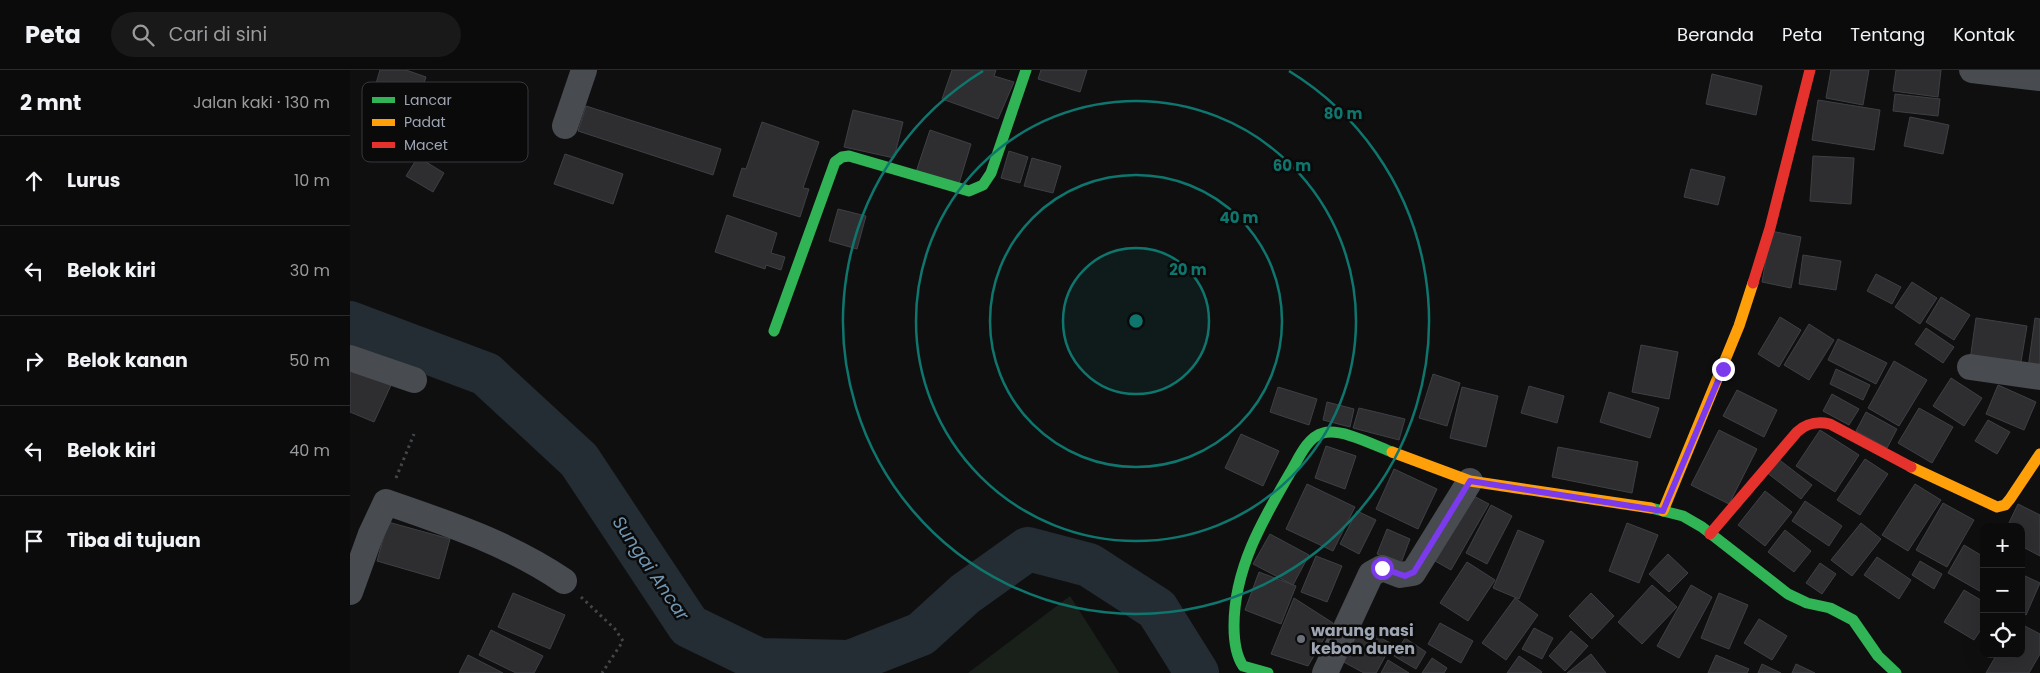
<!DOCTYPE html>
<html lang="id">
<head>
<meta charset="utf-8">
<style>
	:root { --surface:#0b0b0c; --page:#19191a; --text:#f1f3f6; --muted:#9a9b9d; --line:#2b2b2d }
	body { margin:0; font-family:Poppins,sans-serif; background:var(--page); color:var(--text) }
	.controls { position:absolute; right:15px; bottom:15px; display:grid; overflow:hidden; border-radius:10px; box-shadow:0 5px 20px #0002 }
	.controls button { width:45px; height:45px; display:grid; place-items:center; padding:0; border:0; border-bottom:1px solid var(--line); background:var(--surface); color:var(--text); font:25px sans-serif }
	.stop { position:absolute; width:15px; height:15px; margin:-11px; border:4px solid #7c3aed; border-radius:50%; background:#fff }
	.stop.end { background:#7c3aed; border-color:#fff; box-shadow:0 1px 5px #0008 }
	.list { margin:0; padding:0; list-style:none }
	h2 { display:flex; justify-content:space-between; align-items:center; height:65px; margin:0; padding:0 20px; font-size:21px }
	h2 small { font-size:16px; font-weight:400; color:var(--muted) }
	.list li { display:grid; grid-template-columns:32px 1fr auto; gap:15px; align-items:center; box-sizing:border-box; height:90px; padding:0 20px; border-top:1px solid var(--line) }
	.list b { display:block; font-size:19px; white-space:nowrap }
	.list em { font-size:16px; font-style:normal; color:var(--muted) }
	.icon { flex:none; width:28px; height:28px; fill:none; stroke:currentColor; stroke-width:2; stroke-linecap:round; stroke-linejoin:round }
	.map { position:relative; flex:none; width:1690px; height:603px; overflow:hidden }
	header { display:flex; align-items:center; gap:30px; box-sizing:border-box; height:70px; padding:0 25px; background:var(--surface); border-bottom:1px solid var(--line) }
	header strong { font-size:24px }
	nav { display:flex; gap:28px; margin-inline-start:auto; font-size:18px }
	.search { width:350px; height:45px; background:var(--page); display:flex; align-items:center; gap:12px; box-sizing:border-box; padding:0 18px; border-radius:28px; color:var(--muted); font-size:19px }
	main { display:flex }
	aside { flex:1; background:var(--surface) }
	.map>svg:first-child { display:block }
	.green { fill:#19201a }
	.lines { fill:none; stroke-linecap:round; stroke-linejoin:round }
	.river { stroke:#242d33; stroke-width:44 }
	.building { fill:#2e2e31; stroke:#3d4044 }
	.path { stroke:#44474a; stroke-width:3; stroke-dasharray:2.5 4; stroke-linecap:butt }
	.street { stroke:#484b50; stroke-width:26 }
	.fast { stroke:#30b455; stroke-width:11 }
	.slow { stroke:#ff9f0a; stroke-width:11 }
	.jam { stroke:#e5322d; stroke-width:11 }
	.route { stroke:#7c3aed; stroke-width:6 }
	.ring { fill:none; stroke:#0f766e; stroke-width:2.5 }
	.poi-dot { fill:#6c707a; stroke:#0a0a0b; stroke-width:2 }
	.labels { text-anchor:middle; dominant-baseline:central; stroke-width:5; stroke-linejoin:round; paint-order:stroke }
	.poi-label { font-size:16px; font-weight:bold; fill:#9ea5b3; stroke:#0a0a0b; text-anchor:start }
	.water-label { font-size:18px; font-style:italic; fill:#7196b2; stroke:#0a0a0b }
	.key { fill:#0a0a0b; stroke:#36383d; stroke-width:1 }
	.key-label { font-size:14px; fill:#9ea5b3 }
	.centre { fill:#0f766e; stroke:#0a0a0b; stroke-width:2.5 }
	.ring-label { font-size:15px; text-anchor:middle; font-weight:bold; fill:#0f766e; stroke:#0a0a0b; stroke-width:5; stroke-linejoin:round; paint-order:stroke }
</style>
</head>
<body>
<header>
<strong>Peta</strong>
<div class="search"><svg class="icon" aria-label="search" viewBox="0 0 24 24"><circle cx="10" cy="10" r="6"/><path d="M15 15l6 6"/></svg>Cari di sini</div>
<nav><a>Beranda</a><a>Peta</a><a>Tentang</a><a>Kontak</a></nav>
</header>
<main>
<aside>
<h2>2 mnt<small>Jalan kaki · 130 m</small></h2>
<ul class="list">
<li><svg class="icon" aria-label="ahead" viewBox="0 0 24 24"><path d="M12 20V5M6 11l6-6 6 6"/></svg><div><b>Lurus</b></div><em>10 m</em></li>
<li><svg class="icon" aria-label="left" viewBox="0 0 24 24"><path d="M17 20v-9H6M10 6l-5 5 5 5"/></svg><div><b>Belok kiri</b></div><em>30 m</em></li>
<li><svg class="icon" aria-label="right" viewBox="0 0 24 24"><path d="M7 20v-9h11M14 6l5 5-5 5"/></svg><div><b>Belok kanan</b></div><em>50 m</em></li>
<li><svg class="icon" aria-label="left" viewBox="0 0 24 24"><path d="M17 20v-9H6M10 6l-5 5 5 5"/></svg><div><b>Belok kiri</b></div><em>40 m</em></li>
<li><svg class="icon" aria-label="arrive" viewBox="0 0 24 24"><path d="M6 21V4h12l-3 4 3 4H6"/></svg><div><b>Tiba di tujuan</b></div></li>
</ul>
</aside>
<div class="map">
<svg width="1690" height="603" viewBox="0 0 1690 603">
	<rect width="100%" height="100%" fill="#0f0f10"/>
	<path class="green" d="M720,526L769,603H618Z"/>
	<g class="lines">
		<path class="river" d="M0,253L136,304L229,390L339,556L409,590L500,592L571,564L615,524L678,479L739,495L807,539L847,603"/>
	</g>
	<g class="building">
		<path d="M30,0H56L76,7L67,34L24,20Z"/>
		<path d="M602,0H646L644,6L664,12L648,49L592,29Z"/>
		<path d="M691,0H737L730,22L688,9Z"/>
		<path d="M1481,0H1519L1513,35L1476,28Z"/>
		<path d="M1546,0H1591L1588,27L1543,21Z"/>
		<path d="M1362,4L1412,16L1406,45L1356,34Z"/>
		<path d="M1545,24L1590,29L1588,46L1543,41Z"/>
		<path d="M1468,30L1530,40L1524,80L1462,70Z"/>
		<path d="M236,36L371,79L363,105L228,61Z"/>
		<path d="M503,40L553,52L544,88L494,77Z"/>
		<path d="M1560,47L1599,55L1593,84L1554,76Z"/>
		<path d="M412,52L469,72L453,118L459,119L450,147L383,126L392,98L396,99Z"/>
		<path d="M580,60L621,74L608,117L566,102Z"/>
		<path d="M659,81L678,87L670,113L651,108Z"/>
		<path d="M215,84L273,104L263,134L204,114Z"/>
		<path d="M1463,86L1504,88L1501,134L1460,131Z"/>
		<path d="M68,87L94,103L83,122L56,106Z"/>
		<path d="M682,88L711,96L703,123L674,116Z"/>
		<path d="M1341,99L1375,107L1368,135L1334,127Z"/>
		<path d="M488,139L516,146L507,179L479,171Z"/>
		<path d="M377,145L427,163L421,183L435,187L431,200L416,195L415,199L365,182Z"/>
		<path d="M1421,161L1451,167L1441,218L1412,212Z"/>
		<path d="M1453,185L1491,191L1486,220L1449,214Z"/>
		<path d="M1526,204L1551,217L1542,234L1517,221Z"/>
		<path d="M1562,212L1587,228L1570,254L1545,237Z"/>
		<path d="M1591,227L1620,245L1604,270L1576,252Z"/>
		<path d="M1430,247L1451,260L1429,297L1408,284Z"/>
		<path d="M1626,248L1677,256L1670,298L1620,290Z"/>
		<path d="M1685,248L1690,249V299L1678,298Z"/>
		<path d="M1459,254L1484,270L1459,310L1434,295Z"/>
		<path d="M1576,258L1604,277L1593,293L1565,274Z"/>
		<path d="M1488,269L1537,293L1526,314L1478,290Z"/>
		<path d="M1291,275L1328,282L1319,329L1282,322Z"/>
		<path d="M1544,291L1577,310L1549,356L1518,338Z"/>
		<path d="M0,294L42,313L24,352L0,342Z"/>
		<path d="M1486,299L1520,315L1513,330L1480,314Z"/>
		<path d="M1083,304L1110,313L1097,356L1069,348Z"/>
		<path d="M1601,308L1632,328L1614,356L1583,336Z"/>
		<path d="M1648,315L1686,332L1674,360L1636,344Z"/>
		<path d="M1179,316L1214,326L1207,353L1171,343Z"/>
		<path d="M928,317L967,329L959,355L920,342Z"/>
		<path d="M1112,317L1148,326L1136,377L1100,368Z"/>
		<path d="M1387,320L1427,340L1414,367L1373,346Z"/>
		<path d="M1259,322L1309,338L1300,368L1250,352Z"/>
		<path d="M1482,324L1509,339L1499,355L1473,341Z"/>
		<path d="M977,332L1004,339L1000,357L973,350Z"/>
		<path d="M1009,338L1055,349L1049,370L1003,358Z"/>
		<path d="M1569,338L1603,357L1582,393L1548,373Z"/>
		<path d="M1516,342L1547,359L1537,378L1506,361Z"/>
		<path d="M1638,350L1660,362L1647,384L1625,371Z"/>
		<path d="M1369,360L1407,379L1379,434L1341,415Z"/>
		<path d="M1470,360L1509,385L1485,422L1446,396Z"/>
		<path d="M891,364L929,381L913,416L875,398Z"/>
		<path d="M976,376L1006,386L995,419L965,408Z"/>
		<path d="M1208,377L1288,392L1282,423L1202,407Z"/>
		<path d="M1427,388L1462,415L1451,429L1416,402Z"/>
		<path d="M1515,389L1538,404L1510,445L1487,430Z"/>
		<path d="M1044,399L1087,419L1068,459L1026,439Z"/>
		<path d="M957,414L1005,437L983,481L936,459Z"/>
		<path d="M1565,414L1591,430L1558,481L1532,465Z"/>
		<path d="M1415,421L1442,442L1415,476L1388,455Z"/>
		<path d="M1116,422L1139,434L1101,500L1078,487Z"/>
		<path d="M1455,431L1492,456L1479,476L1442,451Z"/>
		<path d="M1593,433L1624,450L1597,497L1566,480Z"/>
		<path d="M1668,434L1690,445V486L1671,476V457H1657Z"/>
		<path d="M1141,435L1162,446L1137,494L1116,483Z"/>
		<path d="M1007,441L1026,450L1009,484L990,474Z"/>
		<path d="M38,452L100,469L89,509L27,491Z"/>
		<path d="M1277,453L1308,465L1289,513L1259,501Z"/>
		<path d="M1511,453L1531,469L1502,506L1481,490Z"/>
		<path d="M1037,459L1060,469L1051,493L1027,484Z"/>
		<path d="M1168,460L1194,471L1169,529L1143,518Z"/>
		<path d="M1435,460L1461,481L1444,502L1418,482Z"/>
		<path d="M920,464L959,485L943,515L903,494Z"/>
		<path d="M1614,475L1634,487L1633,523L1598,503Z"/>
		<path d="M1318,484L1338,503L1319,522L1299,504Z"/>
		<path d="M966,486L992,496L977,532L951,522Z"/>
		<path d="M1527,487L1561,510L1549,529L1514,505Z"/>
		<path d="M1570,491L1592,504L1584,519L1562,505Z"/>
		<path d="M1117,492L1145,510L1118,551L1090,533Z"/>
		<path d="M1470,493L1486,504L1472,524L1456,513Z"/>
		<path d="M909,502L946,516L931,554L895,540Z"/>
		<path d="M1671,504L1690,513L1676,545L1671,542Z"/>
		<path d="M1302,515L1327,537L1292,574L1268,552Z"/>
		<path d="M1341,515L1362,527L1329,588L1307,576Z"/>
		<path d="M1614,520L1634,532V555L1624,570L1594,552Z"/>
		<path d="M163,523L215,545L200,579L148,557Z"/>
		<path d="M1241,523L1264,546L1242,569L1219,546Z"/>
		<path d="M1369,523L1398,535L1379,579L1351,568Z"/>
		<path d="M944,528L983,553L958,596L921,584Z"/>
		<path d="M1165,528L1188,545L1156,590L1132,573Z"/>
		<path d="M1409,549L1437,566L1422,590L1394,573Z"/>
		<path d="M1090,553L1123,571L1111,593L1078,574Z"/>
		<path d="M1671,554L1690,564V584L1679,603H1636L1647,584H1671Z"/>
		<path d="M1007,555L1042,574L1026,603H1014L988,589Z"/>
		<path d="M1184,558L1203,568L1192,589L1172,579Z"/>
		<path d="M141,560L193,586L184,603H166L129,585Z"/>
		<path d="M1221,561L1238,576L1215,601L1199,586Z"/>
		<path d="M1055,568L1076,582L1066,599L1044,586Z"/>
		<path d="M1241,584L1256,603H1217Z"/>
		<path d="M118,585L153,603H109Z"/>
		<path d="M1366,585L1399,599L1397,603H1358Z"/>
		<path d="M1169,586L1192,602L1191,603H1157Z"/>
		<path d="M1082,588L1097,598L1094,603H1072Z"/>
		<path d="M1038,590L1059,603H1031Z"/>
		<path d="M1412,594L1431,603H1408Z"/>
		<path d="M1446,594L1465,603H1442Z"/>
	</g>
	<g class="lines">
		<g class="path">
			<path d="M46,408L64,364"/>
			<path d="M231,527L265,559L273,571L252,603"/>
		</g>
		<g class="street">
			<path d="M1622,0L1690,8"/>
			<path d="M215,56L234,0"/>
			<path d="M0,288L64,310"/>
			<path d="M1620,297L1690,307"/>
			<path d="M0,522L21,464L36,432C97,453 160,474 214,511"/>
			<path d="M975,603L1021,504L1032,498L1050,505L1063,503L1120,411"/>
		</g>
		<g class="fast">
			<path d="M424,261L485,92L492,87L499,86L619,121L633,115L641,103L676,0"/>
			<path d="M1301,438L1333,446L1352,457L1438,524L1457,533L1480,538L1503,550L1528,586L1546,603"/>
			<path d="M918,603L893,596C885,584 884,569 884,556C884,499 912,451 940,403C948,390 957,367 973,363C991,358 1024,375 1042,382"/>
		</g>
		<g class="slow">
			<path d="M1042,382L1120,411L1301,438"/>
			<path d="M1561,397L1647,437L1655,435L1660,429L1690,384"/>
			<path d="M1313,441L1389,256L1403,213"/>
		</g>
		<g class="jam">
			<path d="M1403,213L1420,158L1460,0"/>
			<path d="M1360,464L1447,362C1457,353 1467,351 1480,354L1561,397"/>
		</g>
	</g>
	<g class="lines">
		<path class="route" d="M1032,498L1055,506L1064,502L1120,411L1313,441L1373,299"/>
	</g>
	<circle cx="786" cy="251" r="73" fill="#0f766e" fill-opacity=".12"/>
	<g class="ring">
		<circle cx="786" cy="251" r="73"/>
		<circle cx="786" cy="251" r="146"/>
		<circle cx="786" cy="251" r="220"/>
		<path d="M939 1A293 293 0 1 1 633 1"/>
	</g>
	<circle class="poi-dot" cx="951" cy="569" r="5"/>
	<g class="labels">
		<g class="poi-label">
			<text x="961" y="560">warung nasi<tspan x="961" dy="18">kebon duren</tspan></text>
		</g>
		<g class="water-label">
			<text transform="translate(301 498) rotate(56)">Sungai Ancar</text>
		</g>
	</g>
	<rect x="12" y="12" width="166" height="80" rx="8" class="key"/>
	<rect x="22" y="27" width="23" height="6" fill="#30b455"/>
	<rect x="22" y="49" width="23" height="7" fill="#ff9f0a"/>
	<rect x="22" y="72" width="23" height="6" fill="#e5322d"/>
	<g class="key-label">
		<text x="54" y="35">Lancar</text>
		<text x="54" y="57">Padat</text>
		<text x="54" y="80">Macet</text>
	</g>
	<circle cx="786" cy="251" r="8" class="centre"/>
	<g class="ring-label">
		<text x="993" y="49">80 m</text>
		<text x="942" y="101">60 m</text>
		<text x="889" y="153">40 m</text>
		<text x="838" y="205">20 m</text>
	</g>
</svg>
<div class="controls">
<button>+</button>
<button>−</button>
<button><svg class="icon" aria-label="locate" viewBox="0 0 24 24"><circle cx="12" cy="12" r="6"/><path d="M12 2v4M12 18v4M2 12h4M18 12h4"/></svg></button>
</div>
<div class="stop" style="left:1032px;top:498px"></div>
<div class="stop end" style="left:1373px;top:299px"></div>
</div>
</main>
</body>
</html>
